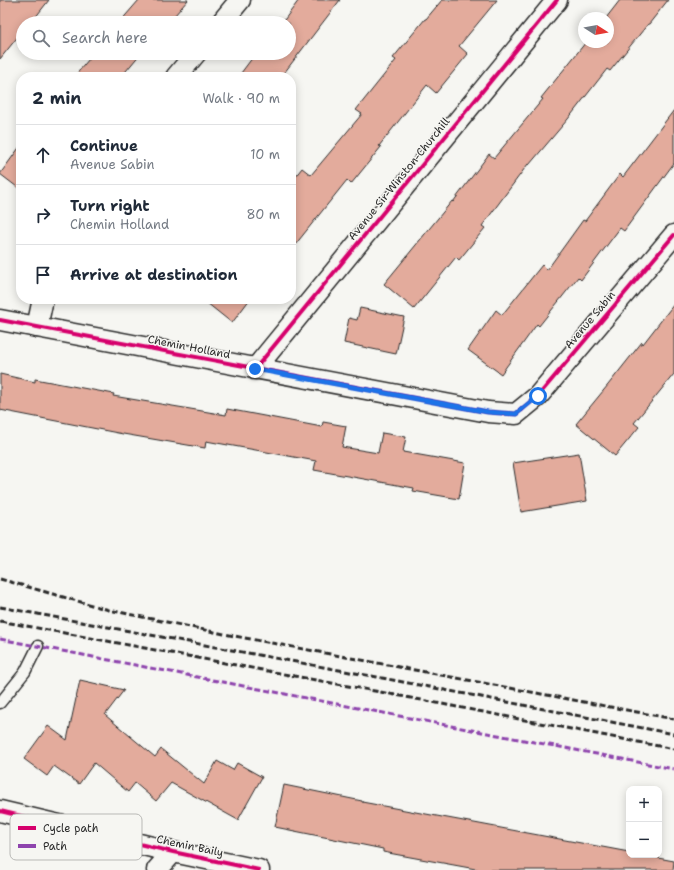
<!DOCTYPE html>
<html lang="en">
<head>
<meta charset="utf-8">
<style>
	:root { --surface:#fff; --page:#f6f6f7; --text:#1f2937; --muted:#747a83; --line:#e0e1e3 }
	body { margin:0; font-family:"Shantell Sans",sans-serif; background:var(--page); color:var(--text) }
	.controls { position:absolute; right:12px; bottom:12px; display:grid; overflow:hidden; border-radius:8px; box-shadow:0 2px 10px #0003 }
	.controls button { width:36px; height:36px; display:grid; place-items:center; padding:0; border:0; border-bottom:1px solid var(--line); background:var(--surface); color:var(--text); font:20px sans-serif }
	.compass { position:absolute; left:578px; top:12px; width:36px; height:36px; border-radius:50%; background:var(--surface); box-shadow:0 2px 10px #0003; rotate:101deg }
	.stop { position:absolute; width:12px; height:12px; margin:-9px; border:3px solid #1a73e8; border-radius:50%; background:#fff }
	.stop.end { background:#1a73e8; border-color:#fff; box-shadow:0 1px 4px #0008 }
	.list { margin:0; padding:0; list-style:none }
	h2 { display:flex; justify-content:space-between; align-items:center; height:52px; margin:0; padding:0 16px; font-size:17px }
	h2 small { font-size:13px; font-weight:400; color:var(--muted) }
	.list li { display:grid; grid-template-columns:26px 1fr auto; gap:12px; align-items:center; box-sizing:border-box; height:60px; padding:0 16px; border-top:1px solid var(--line) }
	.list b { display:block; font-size:15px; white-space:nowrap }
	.list p { margin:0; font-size:13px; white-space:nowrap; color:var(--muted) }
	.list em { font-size:13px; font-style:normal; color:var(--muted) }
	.icon { flex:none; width:22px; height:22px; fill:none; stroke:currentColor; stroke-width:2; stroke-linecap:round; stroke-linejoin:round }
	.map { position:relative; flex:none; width:674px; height:870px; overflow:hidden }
	.search { position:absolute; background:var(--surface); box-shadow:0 2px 10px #0003; left:16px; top:16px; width:280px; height:44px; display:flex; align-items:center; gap:10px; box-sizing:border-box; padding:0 14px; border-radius:22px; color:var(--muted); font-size:15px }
	.panel { position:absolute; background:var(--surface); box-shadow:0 2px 10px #0003; left:16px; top:72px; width:280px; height:232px; border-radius:16px }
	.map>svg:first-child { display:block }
	.building { fill:#e3ab9c; stroke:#2b2b2b }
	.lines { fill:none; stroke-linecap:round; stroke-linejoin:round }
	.lane-casing { stroke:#2b2b2b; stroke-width:13 }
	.street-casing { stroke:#2b2b2b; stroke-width:23 }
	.lane { stroke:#f6f6f2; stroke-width:10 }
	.street { stroke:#f6f6f2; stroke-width:20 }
	.rail { stroke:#2b2b2b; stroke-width:3; stroke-dasharray:6 3; stroke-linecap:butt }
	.quiet { stroke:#8e44ad; stroke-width:3; stroke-dasharray:6 3; stroke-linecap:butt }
	.cycleway-casing { stroke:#f6f6f2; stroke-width:6 }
	.cycleway { stroke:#d6006c; stroke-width:4 }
	.route { stroke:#1a73e8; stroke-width:5 }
	.labels { text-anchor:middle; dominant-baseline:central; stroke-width:3; stroke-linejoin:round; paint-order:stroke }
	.street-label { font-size:11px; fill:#2b2b2b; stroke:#f6f6f2 }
	.key { fill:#f6f6f2; stroke:#b9b9b6; stroke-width:1 }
	.key-label { font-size:11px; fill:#2b2b2b }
</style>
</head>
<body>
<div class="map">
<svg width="674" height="870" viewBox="0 0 674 870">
	<rect width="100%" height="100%" fill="#f6f6f2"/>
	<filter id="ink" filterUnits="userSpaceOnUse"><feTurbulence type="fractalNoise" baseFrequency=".025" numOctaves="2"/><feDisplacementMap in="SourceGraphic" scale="8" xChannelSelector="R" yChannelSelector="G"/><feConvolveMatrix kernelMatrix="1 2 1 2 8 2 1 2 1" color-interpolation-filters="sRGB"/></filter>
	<g filter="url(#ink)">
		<g class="building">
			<path d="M0,0H49L31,23H23V32L21,35L20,34L0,59Z"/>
			<path d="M139,0H188L168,23H119Z"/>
			<path d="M299,0H340L281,77H238L256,53H289V23H282Z"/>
			<path d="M442,0H497L459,46L468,54L436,93L427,85L379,146L381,147L351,184L347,180L291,250V182L302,168L311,175L362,114L356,110L396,60L393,58L425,19H426Z"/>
			<path d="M620,0H668L649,24H648L610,71L607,69L568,119L529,165L528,164L482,226L485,228L459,260L456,257L414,309L384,284L452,201L453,202L489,154L494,158L543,99L541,98L586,42H608V18H606Z"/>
			<path d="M94,53H141L121,77H74Z"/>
			<path d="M674,110V163L624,231L620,228L581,280L578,277L539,326L537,324L501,374L468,350L496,310L502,315L542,265L547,270L583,220L585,221L620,174L623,177Z"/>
			<path d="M21,145V190L0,174Z"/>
			<path d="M202,299H250L232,323Z"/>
			<path d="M674,304V374L634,423L639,427L615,456L576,424L608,385L642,342L643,344Z"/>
			<path d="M360,308L404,317L396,354L344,343L349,318L357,320Z"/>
			<path d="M0,374L35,382V379L114,394L113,396L226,415L227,409L322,427L323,422L346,426L342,447L378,453L382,433L406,437L403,452L465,463L459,499L413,491L414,488L314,470L316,461L206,441L205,448L123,434L0,410Z"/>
			<path d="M579,453L587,501L521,512L513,463Z"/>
			<path d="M80,680L124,690L105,715L155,757L161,749L204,784L217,761L233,770L237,763L262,777L238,820L171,783L156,801L135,783L128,792L94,763L79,784L54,766L47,776L24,759L48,726L67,740Z"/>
			<path d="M284,785L362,801V802L629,852V855H642L674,861L673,870H481L383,852V849L275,827Z"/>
		</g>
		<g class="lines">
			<defs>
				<path id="lane" d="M0,703L25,672L38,646"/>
				<g id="street">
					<path d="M221,23L240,0"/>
					<path d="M176,77L196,53"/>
					<path d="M0,320L488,412L516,414L538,396L674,235"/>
					<path d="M37,327L43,299"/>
					<path d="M255,369L557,0"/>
					<path d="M0,811L173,852L259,870"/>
					<path d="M157,870L173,852"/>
				</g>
			</defs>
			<use href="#lane" class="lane-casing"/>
			<use href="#street" class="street-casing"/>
			<use href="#lane" class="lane"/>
			<use href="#street" class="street"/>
			<g class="rail">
				<path d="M0,579L109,610L224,634L674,719"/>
				<path d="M0,607L377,677L674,734"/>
				<path d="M0,621L380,692L674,749"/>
			</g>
			<path class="quiet" d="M0,639L674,769"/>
			<defs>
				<g id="cycleway">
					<path d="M0,320L488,412L516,414L538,396L674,235"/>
					<path d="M255,369L557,0"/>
					<path d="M0,811L173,852L259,870"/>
				</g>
			</defs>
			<use href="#cycleway" class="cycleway-casing"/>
			<use href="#cycleway" class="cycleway"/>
		</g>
	</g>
	<g class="lines" filter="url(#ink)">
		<path class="route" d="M255,369L488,412L516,414L538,396"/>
	</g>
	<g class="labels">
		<g class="street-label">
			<text transform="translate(399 179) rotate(-51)">Avenue Sir-Winston-Churchill</text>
			<text transform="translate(590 320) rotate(-50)">Avenue Sabin</text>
			<text transform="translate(189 347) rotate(11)">Chemin Holland</text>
			<text transform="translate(190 846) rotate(12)">Chemin Baily</text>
		</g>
	</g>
	<rect x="10" y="814" width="132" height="46" rx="6" class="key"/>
	<rect x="18" y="826" width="18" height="4" fill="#d6006c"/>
	<rect x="18" y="844" width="18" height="4" fill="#8e44ad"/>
	<g class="key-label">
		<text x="43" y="832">Cycle path</text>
		<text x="43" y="850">Path</text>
	</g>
</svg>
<div class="controls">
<button>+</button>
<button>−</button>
</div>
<svg class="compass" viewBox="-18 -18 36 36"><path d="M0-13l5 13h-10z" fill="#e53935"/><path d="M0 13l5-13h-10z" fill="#747a83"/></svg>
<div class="stop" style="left:538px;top:396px"></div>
<div class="stop end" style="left:255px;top:369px"></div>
<div class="search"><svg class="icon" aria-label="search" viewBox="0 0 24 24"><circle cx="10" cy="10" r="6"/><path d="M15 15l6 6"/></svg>Search here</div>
<section class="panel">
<h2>2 min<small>Walk · 90 m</small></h2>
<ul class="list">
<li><svg class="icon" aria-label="ahead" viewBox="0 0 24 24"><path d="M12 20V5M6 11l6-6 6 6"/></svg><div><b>Continue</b><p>Avenue Sabin</p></div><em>10 m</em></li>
<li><svg class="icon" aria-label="right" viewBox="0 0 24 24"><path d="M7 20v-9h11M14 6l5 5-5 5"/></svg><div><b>Turn right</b><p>Chemin Holland</p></div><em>80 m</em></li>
<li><svg class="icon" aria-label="arrive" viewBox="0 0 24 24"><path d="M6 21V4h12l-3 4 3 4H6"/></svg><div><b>Arrive at destination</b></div></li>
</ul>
</section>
</div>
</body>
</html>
